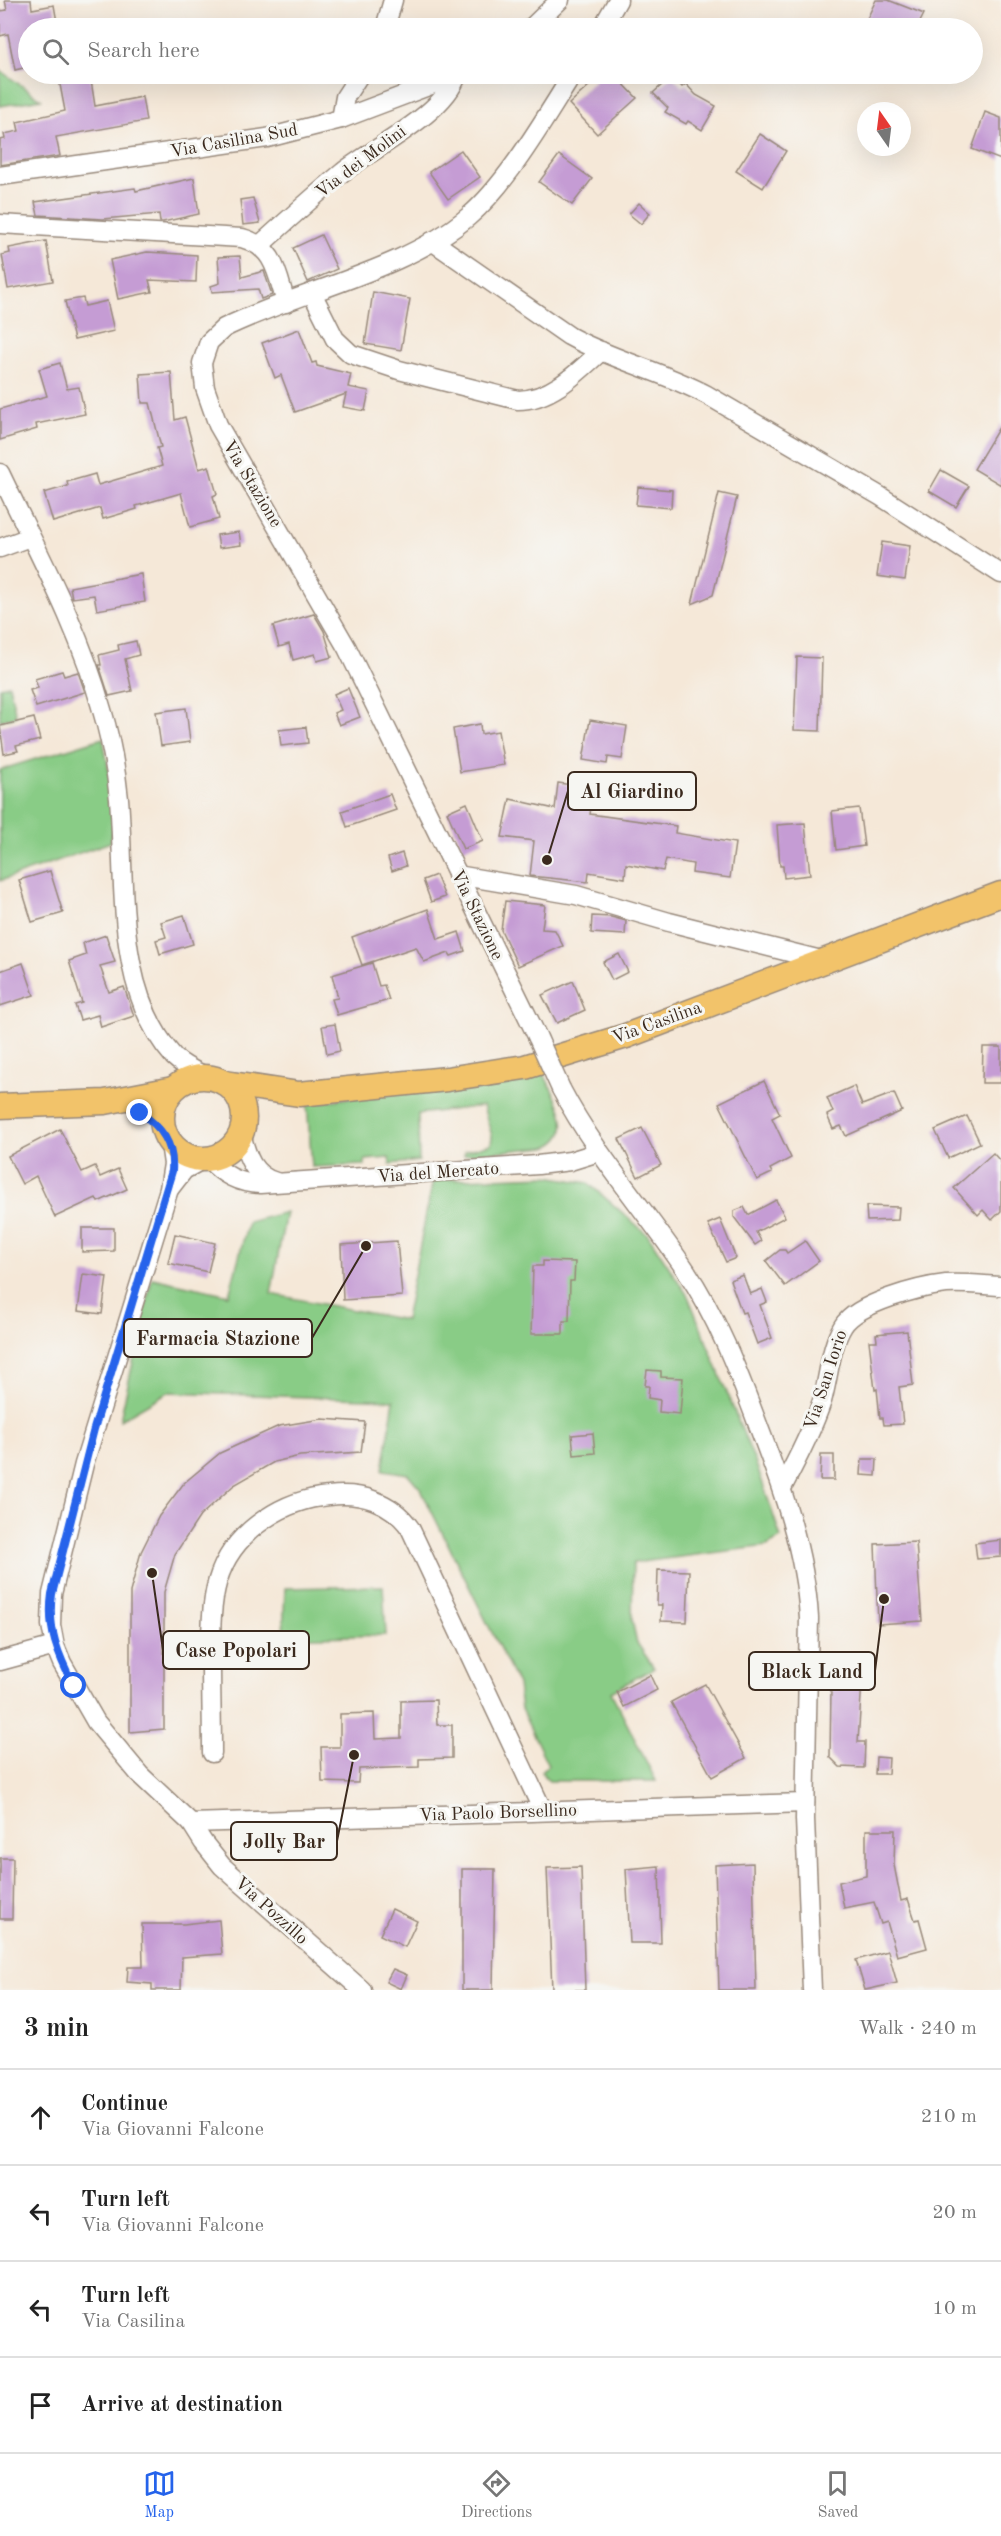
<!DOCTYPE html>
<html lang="en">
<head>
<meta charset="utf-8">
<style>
	:root { --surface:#fff; --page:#f2f2f2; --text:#222; --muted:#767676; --line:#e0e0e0; --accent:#2563eb }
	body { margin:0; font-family:"Old Standard TT",serif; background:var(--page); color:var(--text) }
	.compass { position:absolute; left:857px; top:102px; width:54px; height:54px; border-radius:50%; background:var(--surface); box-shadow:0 6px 24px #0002; rotate:346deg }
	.stop { position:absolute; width:18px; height:18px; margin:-14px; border:4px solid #2563eb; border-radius:50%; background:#fff }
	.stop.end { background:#2563eb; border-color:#fff; box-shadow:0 2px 6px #0008 }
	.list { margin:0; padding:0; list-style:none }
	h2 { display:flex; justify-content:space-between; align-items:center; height:78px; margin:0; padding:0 24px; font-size:26px }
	h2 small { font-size:20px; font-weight:400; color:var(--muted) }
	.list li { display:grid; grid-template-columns:39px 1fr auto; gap:18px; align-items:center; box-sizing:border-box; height:96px; padding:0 24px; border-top:2px solid var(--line) }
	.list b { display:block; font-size:22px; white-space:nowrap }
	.list p { margin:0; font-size:20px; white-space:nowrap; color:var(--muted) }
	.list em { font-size:20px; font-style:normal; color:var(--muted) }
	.icon { flex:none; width:33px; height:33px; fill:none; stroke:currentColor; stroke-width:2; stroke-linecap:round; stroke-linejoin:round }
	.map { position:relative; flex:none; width:1001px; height:1990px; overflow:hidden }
	.search { position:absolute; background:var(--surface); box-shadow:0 6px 24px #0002; left:18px; right:18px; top:18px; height:66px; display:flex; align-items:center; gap:15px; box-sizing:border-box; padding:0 21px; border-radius:33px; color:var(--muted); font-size:22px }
	.sheet { height:462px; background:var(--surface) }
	nav { display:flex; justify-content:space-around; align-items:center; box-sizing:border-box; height:84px; border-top:2px solid var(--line); background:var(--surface); font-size:16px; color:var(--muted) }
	nav a { display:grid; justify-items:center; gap:3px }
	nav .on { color:var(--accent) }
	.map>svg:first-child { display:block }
	.green { fill:#89cc86; stroke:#627b52; stroke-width:1.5 }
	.building { fill:#c59cd4 }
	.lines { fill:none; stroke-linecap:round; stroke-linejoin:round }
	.minor-casing { stroke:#98897b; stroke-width:21 }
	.major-casing { stroke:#98897b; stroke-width:27 }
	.minor { stroke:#fff; stroke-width:18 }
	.major { stroke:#f2c36a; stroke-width:24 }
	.minor-bridge-casing { stroke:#98897b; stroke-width:21; stroke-linecap:butt }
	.minor-bridge { stroke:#fff; stroke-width:18 }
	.route { stroke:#2563eb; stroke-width:8 }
	.labels { text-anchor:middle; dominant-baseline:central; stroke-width:6; stroke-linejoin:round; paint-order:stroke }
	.street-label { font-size:18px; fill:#3b2a1e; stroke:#f6f6f2 }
	.leader { fill:none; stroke:#3b2a1e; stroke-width:2 }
	.callout-dot { fill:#3b2a1e; stroke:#f6f6f2; stroke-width:2 }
	.callout { fill:#f6f6f2; stroke:#3b2a1e; stroke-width:2 }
	.callout-label { font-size:20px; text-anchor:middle; font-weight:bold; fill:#3b2a1e }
</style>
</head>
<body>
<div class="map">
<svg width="1001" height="1990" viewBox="0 0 1001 1990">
	<rect width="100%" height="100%" fill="#f6f6f2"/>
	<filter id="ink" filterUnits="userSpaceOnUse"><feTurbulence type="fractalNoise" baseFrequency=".0167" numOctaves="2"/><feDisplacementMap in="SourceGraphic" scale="12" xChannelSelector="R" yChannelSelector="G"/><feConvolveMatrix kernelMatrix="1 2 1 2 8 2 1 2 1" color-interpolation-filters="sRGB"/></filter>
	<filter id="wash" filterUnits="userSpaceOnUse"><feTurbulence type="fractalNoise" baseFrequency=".008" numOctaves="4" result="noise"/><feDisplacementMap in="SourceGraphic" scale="24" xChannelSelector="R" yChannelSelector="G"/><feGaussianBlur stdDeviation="1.35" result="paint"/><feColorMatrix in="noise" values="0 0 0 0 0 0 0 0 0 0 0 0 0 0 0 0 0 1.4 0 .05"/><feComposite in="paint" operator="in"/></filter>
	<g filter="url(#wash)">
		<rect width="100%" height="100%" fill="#f5e8d8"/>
		<g class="green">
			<path d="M0,70L2,72L41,99L0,106Z"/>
			<path d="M9,685L16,716L0,721V687Z"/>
			<path d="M103,738C109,772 117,808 111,842L0,881V770Z"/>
			<path d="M542,1070C553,1094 582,1134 546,1147L464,1155L465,1151L491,1144L492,1136L483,1106L418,1114L419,1161L390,1164L389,1158L365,1160V1165L312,1167L307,1104Z"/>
			<path d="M547,1176L588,1183L648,1235L688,1296L759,1472L781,1538L767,1546L633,1563L632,1620L637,1643L654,1668L611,1692L656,1781H549L541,1772L548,1765L521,1709L518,1685L420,1488L408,1474L383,1470L394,1400L168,1392L120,1420L152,1278L229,1295L248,1222L286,1212L271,1294L405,1320L433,1180Z"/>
			<path d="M383,1586L386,1635L283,1638L285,1588Z"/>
		</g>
		<g id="blocks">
			<g class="building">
				<path d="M5,0H31L32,9L54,5L58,28H28V67L15,70L8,34L0,36V11L7,10Z"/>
				<path d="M876,0H888L924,14L917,28H873L864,25Z"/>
				<path d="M58,74H90L95,106L142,97L146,121L56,137L60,156L0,165V140L5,139L4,134L19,131L17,122L65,111Z"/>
				<path d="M602,74H614L637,98L597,134L569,104Z"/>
				<path d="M672,76L682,87L686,84L696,95L716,106L702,130L688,121L686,124L665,112L668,108L653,93Z"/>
				<path d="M985,112L1001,118V160L972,149Z"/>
				<path d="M760,134L786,151L763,188L736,171Z"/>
				<path d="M461,150L480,177L448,199L429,172Z"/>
				<path d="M559,155L592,179L572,205L539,182Z"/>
				<path d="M194,178L199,214L163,222H160L159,214L103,219L38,215L35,202L135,188L136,191Z"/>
				<path d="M253,198L260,223L243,225L240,200Z"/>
				<path d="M639,203L650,213L641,224L629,214Z"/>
				<path d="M321,235L337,269L308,282L293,248Z"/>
				<path d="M46,241L53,281L8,289L2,255L10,253L9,248Z"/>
				<path d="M147,252L197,255L196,282L149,280L152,292L118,299L110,260Z"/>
				<path d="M240,256L242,277L264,271L272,295L261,299L258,289L212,292L211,286L220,283L218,257Z"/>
				<path d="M373,292L410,299L401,350L365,344Z"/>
				<path d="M83,298L85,306L107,301L114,331L74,340L65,301Z"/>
				<path d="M299,329L312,363L316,362L317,366L351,374L348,387L369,391L365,411L343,407L346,394L295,412L281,375L275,378L262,343Z"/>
				<path d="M60,363L67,389L79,387L85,414L36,424L37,429L0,440V409L47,396L39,369Z"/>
				<path d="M171,372L175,420L185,417L199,469L209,466L217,494L213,496L219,519L190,527L181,493L136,506L137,509L103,519L100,508L53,522L44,493L68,486L67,482L95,474L98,485L162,466L157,448L161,447L150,403H142L140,374Z"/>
				<path d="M1001,424V485L974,469Z"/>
				<path d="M941,470L969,486L956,507L929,491Z"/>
				<path d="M638,487L672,490L671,508L636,505Z"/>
				<path d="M719,493L737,497L713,595L692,604Z"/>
				<path d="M239,532L241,545L219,548L217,535Z"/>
				<path d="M882,542L910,546L905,580L877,576Z"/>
				<path d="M141,574L145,602L97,610L94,595L72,598L70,587Z"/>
				<path d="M314,614L324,631L332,657L317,661L315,654L293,660L289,644L279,647L273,626Z"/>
				<path d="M136,641L139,655L125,659L132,691L109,696L99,665H101L99,655L119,650L118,645Z"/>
				<path d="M797,657L822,658L820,731L794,730Z"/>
				<path d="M62,671L64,676L78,672L85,692L36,707L30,690L38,688L35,679Z"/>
				<path d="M348,688L360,717L339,725L334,713L341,710L334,694Z"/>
				<path d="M186,708L190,742L161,746L156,712Z"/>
				<path d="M34,718L40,740L16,746L18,751L4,754L0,726Z"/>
				<path d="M590,720L627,726L622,759L608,757L607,764L583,760Z"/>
				<path d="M480,724L481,734L498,731L504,765L460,772L453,729Z"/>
				<path d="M306,727L308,743L281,746L279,730Z"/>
				<path d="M558,783L594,788L590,814L676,826L675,833L735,843L730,878L692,873L693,864L666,859L663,871L626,864L625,878L589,872L588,882L530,876L534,841L502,837L510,799L555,809Z"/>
				<path d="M390,794L396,810L347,827L342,811Z"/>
				<path d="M467,803L483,841L463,849L447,812Z"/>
				<path d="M859,808L864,846L836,850L832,811Z"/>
				<path d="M805,823L810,875L784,878L783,866H780L777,825Z"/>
				<path d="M402,853L406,866L392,871L388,858Z"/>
				<path d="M50,871L63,913L32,922L19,880Z"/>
				<path d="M436,875L445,897L431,902L423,880Z"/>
				<path d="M505,901L545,905L542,929L555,930L563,946L518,966L501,930Z"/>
				<path d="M428,909L438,939L459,932L465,951L451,956L449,953L424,962L416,947L362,965L352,937Z"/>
				<path d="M184,915L193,944L160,954L156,940L166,937L161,922Z"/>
				<path d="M592,916L611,917L626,921L625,935L591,933Z"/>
				<path d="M106,935L115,962L100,966L109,992L124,987L134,1016L101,1027L98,1015L80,1020L75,1005L82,1003L69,961L86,955L83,943Z"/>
				<path d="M619,954L628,972L612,980L603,962Z"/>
				<path d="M23,963L34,995L0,1006V971Z"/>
				<path d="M372,963L379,986L384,985L389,1000L337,1015L332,999L338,998L332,975Z"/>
				<path d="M573,981L585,1010L557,1023L542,995Z"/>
				<path d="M335,1024L340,1051L327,1054L322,1026Z"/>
				<path d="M983,1047H1001V1083H982Z"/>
				<path d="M764,1081L780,1114L772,1118L791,1158L770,1169L772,1173L757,1180L719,1103Z"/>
				<path d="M854,1086L862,1105L894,1093L902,1111L846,1136L841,1126L833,1129L827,1115L833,1112L827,1098Z"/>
				<path d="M967,1116L980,1143L948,1158L935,1130Z"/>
				<path d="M642,1128L661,1165L638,1177L619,1139Z"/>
				<path d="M60,1129L82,1172L95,1166L100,1177L118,1169L127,1189L98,1202L96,1198L55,1217L36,1176L22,1184L8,1156Z"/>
				<path d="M993,1153L1001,1162V1211L992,1220L983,1210L978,1215L954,1188Z"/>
				<path d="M776,1200L785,1217L756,1232L761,1241L755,1245L734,1217V1211L744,1207L748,1215Z"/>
				<path d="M866,1206L899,1207L898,1220L867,1221Z"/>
				<path d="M720,1219L736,1258L726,1262L708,1224Z"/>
				<path d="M82,1228H114V1251L82,1252Z"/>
				<path d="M175,1234L215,1243L208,1272L168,1263Z"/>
				<path d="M397,1241L402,1296L343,1300L341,1245Z"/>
				<path d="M805,1241L819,1261L785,1286L766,1261L780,1250H785L787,1253Z"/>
				<path d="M543,1261L575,1262L574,1281H570L569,1321H563V1334H531L533,1266H543Z"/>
				<path d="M83,1274L107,1277L102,1314L78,1311Z"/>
				<path d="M743,1275L750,1294L762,1289L767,1302L760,1305L772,1338L757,1344L745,1312L742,1313L730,1280Z"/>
				<path d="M907,1331L913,1385L899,1387L903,1424L884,1425L883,1418H880L877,1389L875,1390L869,1341H877L876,1334Z"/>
				<path d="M647,1370L661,1371V1377L683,1378L680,1414L659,1412L660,1400L648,1398L649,1386H645Z"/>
				<path d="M322,1419L365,1422L361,1452L300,1456L274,1462L234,1485L200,1516L175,1554L164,1592V1729L130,1732V1592L141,1552L159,1516L184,1483L220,1453L279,1426Z"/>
				<path d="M593,1433L595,1453L574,1455L572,1435Z"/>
				<path d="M821,1455H834V1480H820Z"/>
				<path d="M862,1459H877L876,1476L861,1475Z"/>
				<path d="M1001,1540V1557L977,1559L975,1543Z"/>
				<path d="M916,1542L922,1621L878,1624L875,1544Z"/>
				<path d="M658,1570L689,1571L687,1622L661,1621L662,1605H657Z"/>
				<path d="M837,1662L863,1666L858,1742H865L864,1768L840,1767L830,1757L831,1688Z"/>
				<path d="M650,1675L657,1690L624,1707L617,1692Z"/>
				<path d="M705,1684L746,1758L712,1777L671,1702Z"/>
				<path d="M436,1700L437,1725H452V1758L419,1759V1767L359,1769L358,1783L322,1782L321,1747H340V1714L374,1713L375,1739L401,1738V1701Z"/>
				<path d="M876,1757L889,1758L888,1774H875Z"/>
				<path d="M866,1830H895L894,1865L901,1901L908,1899L915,1920L919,1919L927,1948L897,1956L887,1922L881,1924L874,1902L844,1908L839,1882L866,1876Z"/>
				<path d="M0,1858H13L12,1919H0Z"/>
				<path d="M753,1863L756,1990H719L715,1865Z"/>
				<path d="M659,1866L661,1943H630L626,1869Z"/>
				<path d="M581,1867L585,1990H552L547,1868Z"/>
				<path d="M462,1869H495L493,1990H462Z"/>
				<path d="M392,1909L417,1921L405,1947L380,1935Z"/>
				<path d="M219,1920L222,1954L182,1957L181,1990H152V1984L127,1982L128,1967H143L142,1924H184Z"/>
				<path d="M888,1951L897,1983L865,1990L856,1960Z"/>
				<path d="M393,1969L407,1975L401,1989L386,1982Z"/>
			</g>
		</g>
	</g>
	<g filter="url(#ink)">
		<use href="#blocks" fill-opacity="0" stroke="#98897b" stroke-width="1.5"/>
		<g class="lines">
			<defs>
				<g id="minor">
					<path d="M385,28L393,0"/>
					<path d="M531,28L560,0"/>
					<path d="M602,28L618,0"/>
					<path d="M341,119L345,97L360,74"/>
					<path d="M0,176L267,138L341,119L460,74"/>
					<path d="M0,224L242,238C275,247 277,274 286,303"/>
					<path d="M432,241L569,336C612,360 662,371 707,395L880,496L1001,574"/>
					<path d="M260,245C288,220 315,195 343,172C375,147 445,113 457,75"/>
					<path d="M312,293L335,339L351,354L399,370L518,400C551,400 578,372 601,351"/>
					<path d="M0,473C37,551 79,627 102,710C111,740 116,769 119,799C126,882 114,990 174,1057C183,1066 197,1072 209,1078"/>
					<path d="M0,548L30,537"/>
					<path d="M457,875L576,895L669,922L821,960"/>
					<path d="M538,1038L347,648L218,425L205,388L202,363L209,342L224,328C299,291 404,271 468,217C508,183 545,118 573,74"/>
					<path d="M561,1089C595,1154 644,1208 685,1269C717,1317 738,1371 758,1425C782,1488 805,1551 809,1618L805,1819L812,1990"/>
					<path d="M241,1134C247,1156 252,1175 276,1182"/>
					<path d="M170,1143L173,1164L169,1189L84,1464L52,1594L51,1625L55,1646L62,1663L96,1722L140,1775L191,1823L203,1842L222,1866L362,1990"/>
					<path d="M209,1159C223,1176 239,1183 260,1184L538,1165L570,1161L599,1152"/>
					<path d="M170,1188L184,1170L202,1160"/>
					<path d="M782,1488C797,1460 812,1431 822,1401C829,1377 830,1347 843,1326C857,1303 920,1287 946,1284C964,1283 983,1285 1001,1286"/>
					<path d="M0,1661L55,1646"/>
					<path d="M212,1753C212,1722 211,1692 211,1661C211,1602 210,1556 265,1519C284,1506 305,1498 329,1496C360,1492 391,1501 410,1528L543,1811"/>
					<path d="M191,1823L805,1803"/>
				</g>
				<g id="major">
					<circle cx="203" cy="1118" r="41"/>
					<path d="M225,1083L299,1094L447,1079L525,1067L626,1036L1001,894"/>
					<path d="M0,1106L105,1102L173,1089"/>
				</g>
			</defs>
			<use href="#minor" class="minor-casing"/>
			<use href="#major" class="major-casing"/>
			<use href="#minor" class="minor"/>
			<use href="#major" class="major"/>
			<defs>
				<path id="minor-bridge" d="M538,1038L561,1089"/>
			</defs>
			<use href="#minor-bridge" class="minor-bridge-casing"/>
			<use href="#minor-bridge" class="minor-bridge"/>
		</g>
	</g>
	<g class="lines" filter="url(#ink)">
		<path class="route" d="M74,1686C58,1655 47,1629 52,1594L94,1429L172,1171C174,1144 162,1127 140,1113"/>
	</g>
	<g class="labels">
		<g class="street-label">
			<text transform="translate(234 141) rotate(-10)">Via Casilina Sud</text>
			<text transform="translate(361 162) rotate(-37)">Via dei Molini</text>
			<text transform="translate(252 484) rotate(59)">Via Stazione</text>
			<text transform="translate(477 915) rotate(64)">Via Stazione</text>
			<text transform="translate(657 1023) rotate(-20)">Via Casilina</text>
			<text transform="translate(438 1173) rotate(-4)">Via del Mercato</text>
			<text transform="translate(826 1380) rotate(-72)">Via San Iorio</text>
			<text transform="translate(498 1813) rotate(-2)">Via Paolo Borsellino</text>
			<text transform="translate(271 1911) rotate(42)">Via Pozzillo</text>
		</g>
	</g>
	<path class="leader" d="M547 860L568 791M366 1246L312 1338M152 1573L163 1650M884 1599L875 1671M354 1755L337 1841"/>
	<g class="callout-dot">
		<circle cx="547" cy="860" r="6"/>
		<circle cx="366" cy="1246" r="6"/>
		<circle cx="152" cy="1573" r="6"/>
		<circle cx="884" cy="1599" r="6"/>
		<circle cx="354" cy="1755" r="6"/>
	</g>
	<g class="callout">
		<rect x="568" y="772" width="128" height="38" rx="6"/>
		<rect x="124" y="1319" width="188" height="38" rx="6"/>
		<rect x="163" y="1631" width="146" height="38" rx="6"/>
		<rect x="749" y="1652" width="126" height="38" rx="6"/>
		<rect x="231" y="1822" width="106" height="38" rx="6"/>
	</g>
	<g class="callout-label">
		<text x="632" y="798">Al Giardino</text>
		<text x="218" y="1345">Farmacia Stazione</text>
		<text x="236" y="1657">Case Popolari</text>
		<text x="812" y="1678">Black Land</text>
		<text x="284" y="1848">Jolly Bar</text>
	</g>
</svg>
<svg class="compass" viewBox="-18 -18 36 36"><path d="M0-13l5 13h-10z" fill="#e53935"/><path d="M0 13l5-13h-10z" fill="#767676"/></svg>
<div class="stop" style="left:74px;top:1686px"></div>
<div class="stop end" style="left:140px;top:1113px"></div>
<div class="search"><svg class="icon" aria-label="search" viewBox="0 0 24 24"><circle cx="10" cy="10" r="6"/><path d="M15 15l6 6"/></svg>Search here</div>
</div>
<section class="sheet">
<h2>3 min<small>Walk · 240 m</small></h2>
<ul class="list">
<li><svg class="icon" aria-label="ahead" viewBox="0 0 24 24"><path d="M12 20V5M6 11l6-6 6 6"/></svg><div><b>Continue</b><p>Via Giovanni Falcone</p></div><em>210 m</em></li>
<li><svg class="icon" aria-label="left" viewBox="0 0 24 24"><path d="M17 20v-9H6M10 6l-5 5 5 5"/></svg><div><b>Turn left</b><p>Via Giovanni Falcone</p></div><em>20 m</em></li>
<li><svg class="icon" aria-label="left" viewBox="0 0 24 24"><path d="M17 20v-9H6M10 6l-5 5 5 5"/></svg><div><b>Turn left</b><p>Via Casilina</p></div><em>10 m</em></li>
<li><svg class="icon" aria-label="arrive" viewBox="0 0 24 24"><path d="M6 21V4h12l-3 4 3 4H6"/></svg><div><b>Arrive at destination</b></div></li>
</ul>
</section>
<nav>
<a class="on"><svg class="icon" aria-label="map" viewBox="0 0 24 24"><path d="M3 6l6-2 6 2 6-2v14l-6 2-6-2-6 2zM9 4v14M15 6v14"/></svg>Map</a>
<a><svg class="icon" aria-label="directions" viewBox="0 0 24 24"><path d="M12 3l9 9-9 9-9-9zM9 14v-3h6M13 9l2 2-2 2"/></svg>Directions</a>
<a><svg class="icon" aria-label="saved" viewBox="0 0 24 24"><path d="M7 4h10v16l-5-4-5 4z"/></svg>Saved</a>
</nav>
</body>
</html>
